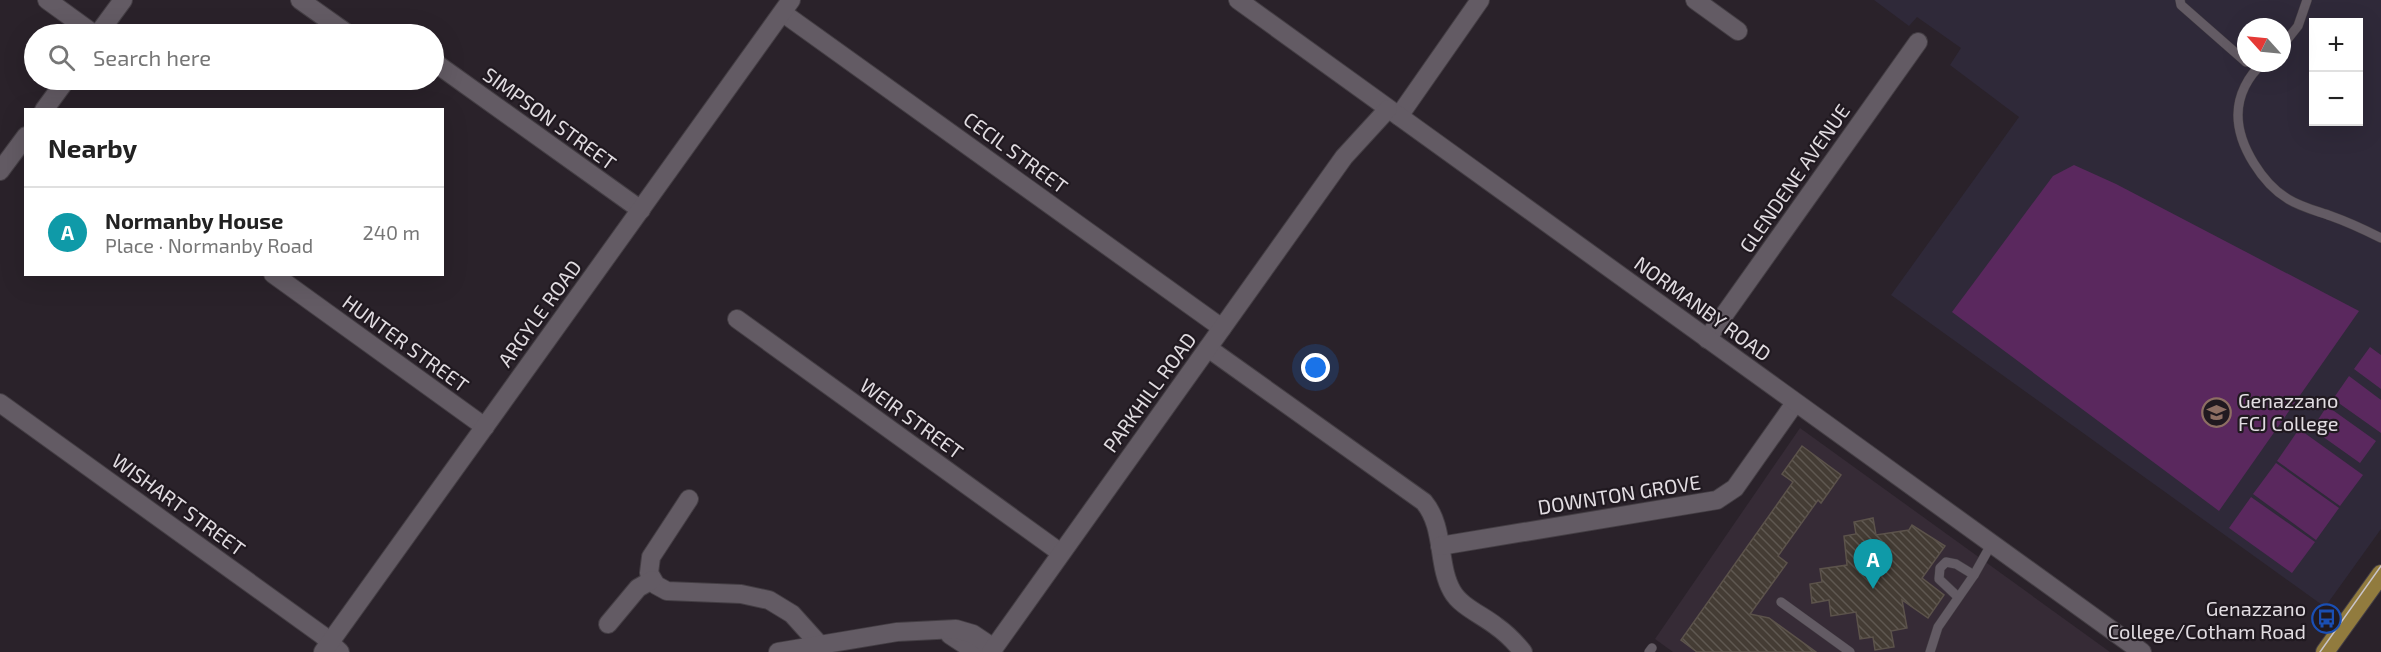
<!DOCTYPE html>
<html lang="en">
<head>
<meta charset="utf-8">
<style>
	:root { --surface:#fff; --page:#f6f6f6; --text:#222; --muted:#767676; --line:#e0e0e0; --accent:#111827 }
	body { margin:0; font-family:"Exo 2",sans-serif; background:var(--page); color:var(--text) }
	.controls { position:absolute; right:18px; top:18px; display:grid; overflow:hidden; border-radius:0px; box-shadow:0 6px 24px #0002 }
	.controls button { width:54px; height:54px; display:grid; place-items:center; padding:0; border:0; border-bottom:2px solid var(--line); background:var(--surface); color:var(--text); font:30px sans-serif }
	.compass { position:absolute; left:2237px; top:18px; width:54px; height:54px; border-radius:50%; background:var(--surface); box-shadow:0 6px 24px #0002; rotate:297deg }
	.you { position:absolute; left:1316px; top:368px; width:21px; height:21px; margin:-15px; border:4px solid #fff; border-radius:50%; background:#1a73e8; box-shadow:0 0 0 9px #1a73e833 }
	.badge { display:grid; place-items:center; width:39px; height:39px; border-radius:50%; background:var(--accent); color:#fff; font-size:20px; font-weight:700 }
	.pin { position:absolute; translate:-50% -50px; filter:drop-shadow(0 2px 3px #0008) }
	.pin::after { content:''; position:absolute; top:32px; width:21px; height:18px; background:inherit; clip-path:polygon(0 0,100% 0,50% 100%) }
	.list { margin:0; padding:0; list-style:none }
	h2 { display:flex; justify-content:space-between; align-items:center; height:78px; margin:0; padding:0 24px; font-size:26px }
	h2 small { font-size:20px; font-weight:400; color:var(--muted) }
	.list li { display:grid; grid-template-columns:39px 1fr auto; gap:18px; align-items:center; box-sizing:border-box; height:90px; padding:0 24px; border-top:2px solid var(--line) }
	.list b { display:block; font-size:22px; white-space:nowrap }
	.list p { margin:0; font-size:20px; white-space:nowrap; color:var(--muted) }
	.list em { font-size:20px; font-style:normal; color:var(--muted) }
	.icon { flex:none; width:33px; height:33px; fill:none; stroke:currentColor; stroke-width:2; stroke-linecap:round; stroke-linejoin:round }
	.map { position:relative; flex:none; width:2381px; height:652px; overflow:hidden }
	.search { position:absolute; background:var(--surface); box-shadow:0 6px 24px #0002; left:24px; top:24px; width:420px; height:66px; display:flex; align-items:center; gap:15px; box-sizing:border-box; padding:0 21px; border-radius:33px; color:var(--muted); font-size:22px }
	.panel { position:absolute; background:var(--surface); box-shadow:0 6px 24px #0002; left:24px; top:108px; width:420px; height:168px; border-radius:0px }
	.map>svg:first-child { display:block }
	.built { fill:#362b36 }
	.education { fill:#2f2939; fill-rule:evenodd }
	.green { fill:#5a285e }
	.building { fill:url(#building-back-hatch); stroke:#5c534b; stroke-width:1.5 }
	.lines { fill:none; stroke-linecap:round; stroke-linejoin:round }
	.service-casing { stroke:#443e44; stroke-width:10 }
	.minor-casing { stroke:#443e44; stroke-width:20 }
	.tertiary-casing { stroke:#443e44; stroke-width:20 }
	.primary-casing { stroke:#443e44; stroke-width:20 }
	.service { stroke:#635b64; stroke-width:9 }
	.minor { stroke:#635b64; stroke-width:18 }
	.tertiary { stroke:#635b64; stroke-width:18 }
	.primary { stroke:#917b3e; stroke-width:18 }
	.tram { stroke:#c9c4c9; stroke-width:1.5 }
	.labels { text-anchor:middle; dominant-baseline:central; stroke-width:4.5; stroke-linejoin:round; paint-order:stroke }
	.street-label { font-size:20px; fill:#e1dce1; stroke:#201920 }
	.poi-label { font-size:20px; fill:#e1dce1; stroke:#201920; text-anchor:start }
</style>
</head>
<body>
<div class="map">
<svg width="2381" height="652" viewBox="0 0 2381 652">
	<defs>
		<pattern id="building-back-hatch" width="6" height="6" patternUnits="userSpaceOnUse" patternTransform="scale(1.5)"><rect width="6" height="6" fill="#443c34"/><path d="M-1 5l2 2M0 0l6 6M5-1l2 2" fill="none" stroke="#5f5851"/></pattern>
	</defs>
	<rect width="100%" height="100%" fill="#2a222a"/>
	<path class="built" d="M1800,428L2110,652H1673L1655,639Z"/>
	<path class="education" d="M1874,0H2381V529L2325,607L1891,295L2019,117L1950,65L1961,48L1917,17L1909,26ZM2314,22H2358V122H2314ZM2246,27H2282V63H2246Z"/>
	<g class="green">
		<path d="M2074,165L2116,184L2359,311L2219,511L1952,312L2053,176Z"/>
		<path d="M2370,347L2381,355V389L2354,369Z"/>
		<path d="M2349,376L2381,400V433L2333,399Z"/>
		<path d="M2327,406L2376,441L2360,463L2312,429Z"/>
		<path d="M2299,429L2363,475L2340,506L2277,461Z"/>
		<path d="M2276,463L2339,508L2316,540L2253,494Z"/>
		<path d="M2251,497L2315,542L2292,573L2229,528Z"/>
	</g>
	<g class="building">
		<path d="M1802,446L1841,475L1821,503L1818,500L1778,556L1787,563L1750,614L1769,618L1816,652H1697L1681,640L1793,482L1782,474Z"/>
		<path d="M1873,518L1876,535L1909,530L1912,525L1945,546L1922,578L1944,595L1928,618L1902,600L1907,628L1891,631L1894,647L1875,650L1873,637L1860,639L1856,612L1831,616L1829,600L1812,603L1810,584L1822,582L1820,569L1847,565L1844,536L1856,534L1854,522Z"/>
	</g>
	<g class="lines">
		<defs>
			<g id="service">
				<path d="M2180,0L2181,5L2246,62"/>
				<path d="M2282,46L2298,26L2307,0"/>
				<path d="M2263,63C2248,76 2238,95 2238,115C2238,146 2263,184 2288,199C2301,207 2317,211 2331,216C2348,222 2365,230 2381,238"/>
				<path d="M1958,597L1939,579L1940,568L1946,562L1956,564L1974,575"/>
				<path d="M1781,602L1850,652"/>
				<path d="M1649,652L1652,648"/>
				<path d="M1930,652L1938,627L1974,575L1992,543"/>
			</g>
			<g id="minor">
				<path d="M47,0L94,34"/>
				<path d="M300,0L348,34"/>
				<path d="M1695,0L1738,31"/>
				<path d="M783,13L1222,328"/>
				<path d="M98,34L123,0"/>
				<path d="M434,62L641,210"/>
				<path d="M44,110L66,80"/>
				<path d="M1399,116L1480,0"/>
				<path d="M0,171L26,136"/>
				<path d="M273,274L485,427"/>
				<path d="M737,319L1061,553"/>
				<path d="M1707,339L1918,42"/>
				<path d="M1208,348L1424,502C1445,527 1437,565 1452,591C1460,606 1482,615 1496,626C1506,633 1515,642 1523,652"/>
				<path d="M0,403L322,635L340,652"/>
				<path d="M689,499L651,557L649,573L656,585L667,591L741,594L769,600L792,614L819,644"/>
				<path d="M1440,546L1717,500L1735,488L1795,403"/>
				<path d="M608,624L638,588L652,580"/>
				<path d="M950,635L976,652"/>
				<path d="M323,652L791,0"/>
				<path d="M778,652L897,632L956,629L973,634L994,648"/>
			</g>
			<g id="tertiary">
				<path d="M1238,0L2142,652"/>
				<path d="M991,652L1344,157L1388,109"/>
			</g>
			<path id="primary" d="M2325,652L2381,574"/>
		</defs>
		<use href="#service" class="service-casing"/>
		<use href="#minor" class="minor-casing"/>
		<use href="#tertiary" class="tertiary-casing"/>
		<use href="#primary" class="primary-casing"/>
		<use href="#service" class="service"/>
		<use href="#minor" class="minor"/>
		<use href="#tertiary" class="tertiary"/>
		<use href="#primary" class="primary"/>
		<path class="tram" d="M2320,652L2381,566"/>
	</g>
	<defs>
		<symbol id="school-ring" viewBox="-11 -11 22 22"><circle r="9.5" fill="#201920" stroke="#8d6e63" stroke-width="1.5"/><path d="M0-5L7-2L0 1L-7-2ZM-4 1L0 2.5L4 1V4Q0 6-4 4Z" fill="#8d6e63"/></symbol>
		<symbol id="bus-ring" viewBox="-11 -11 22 22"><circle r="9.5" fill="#201920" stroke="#1a4fb4" stroke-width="1.5"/><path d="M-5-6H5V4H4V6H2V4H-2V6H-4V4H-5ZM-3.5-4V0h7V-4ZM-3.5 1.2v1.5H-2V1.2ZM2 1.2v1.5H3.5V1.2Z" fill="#1a4fb4"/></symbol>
	</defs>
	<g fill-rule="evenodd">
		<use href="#school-ring" x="2200" y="396" width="33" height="33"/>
		<use href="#bus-ring" x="2310" y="602" width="33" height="33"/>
	</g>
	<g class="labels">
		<g class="street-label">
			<text transform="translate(550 118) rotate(36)">SIMPSON STREET</text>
			<text transform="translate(1016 152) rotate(36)">CECIL STREET</text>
			<text transform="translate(1794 178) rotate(-55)">GLENDENE AVENUE</text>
			<text transform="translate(1703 308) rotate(36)">NORMANBY ROAD</text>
			<text transform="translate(539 313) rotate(-54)">ARGYLE ROAD</text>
			<text transform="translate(406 343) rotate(36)">HUNTER STREET</text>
			<text transform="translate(1149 392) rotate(-54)">PARKHILL ROAD</text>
			<text transform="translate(912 418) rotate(36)">WEIR STREET</text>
			<text transform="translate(1619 494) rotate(-9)">DOWNTON GROVE</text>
			<text transform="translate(179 504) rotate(36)">WISHART STREET</text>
		</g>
		<g class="poi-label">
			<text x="2238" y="400">Genazzano<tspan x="2238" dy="23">FCJ College</tspan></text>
			<text x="2306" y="608" text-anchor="end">Genazzano<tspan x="2306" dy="23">College/Cotham Road</tspan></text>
		</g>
	</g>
</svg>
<div class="controls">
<button>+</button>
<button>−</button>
</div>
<svg class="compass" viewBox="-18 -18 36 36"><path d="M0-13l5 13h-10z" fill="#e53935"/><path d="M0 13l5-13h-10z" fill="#767676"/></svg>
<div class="you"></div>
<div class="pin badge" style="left:1873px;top:589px;background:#0f9aa8">A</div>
<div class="search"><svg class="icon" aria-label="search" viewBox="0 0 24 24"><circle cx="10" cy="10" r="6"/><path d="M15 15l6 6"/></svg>Search here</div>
<section class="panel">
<h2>Nearby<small></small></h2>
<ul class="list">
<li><span class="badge" style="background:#0f9aa8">A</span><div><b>Normanby House</b><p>Place · Normanby Road</p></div><em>240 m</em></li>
</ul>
</section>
</div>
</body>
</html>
